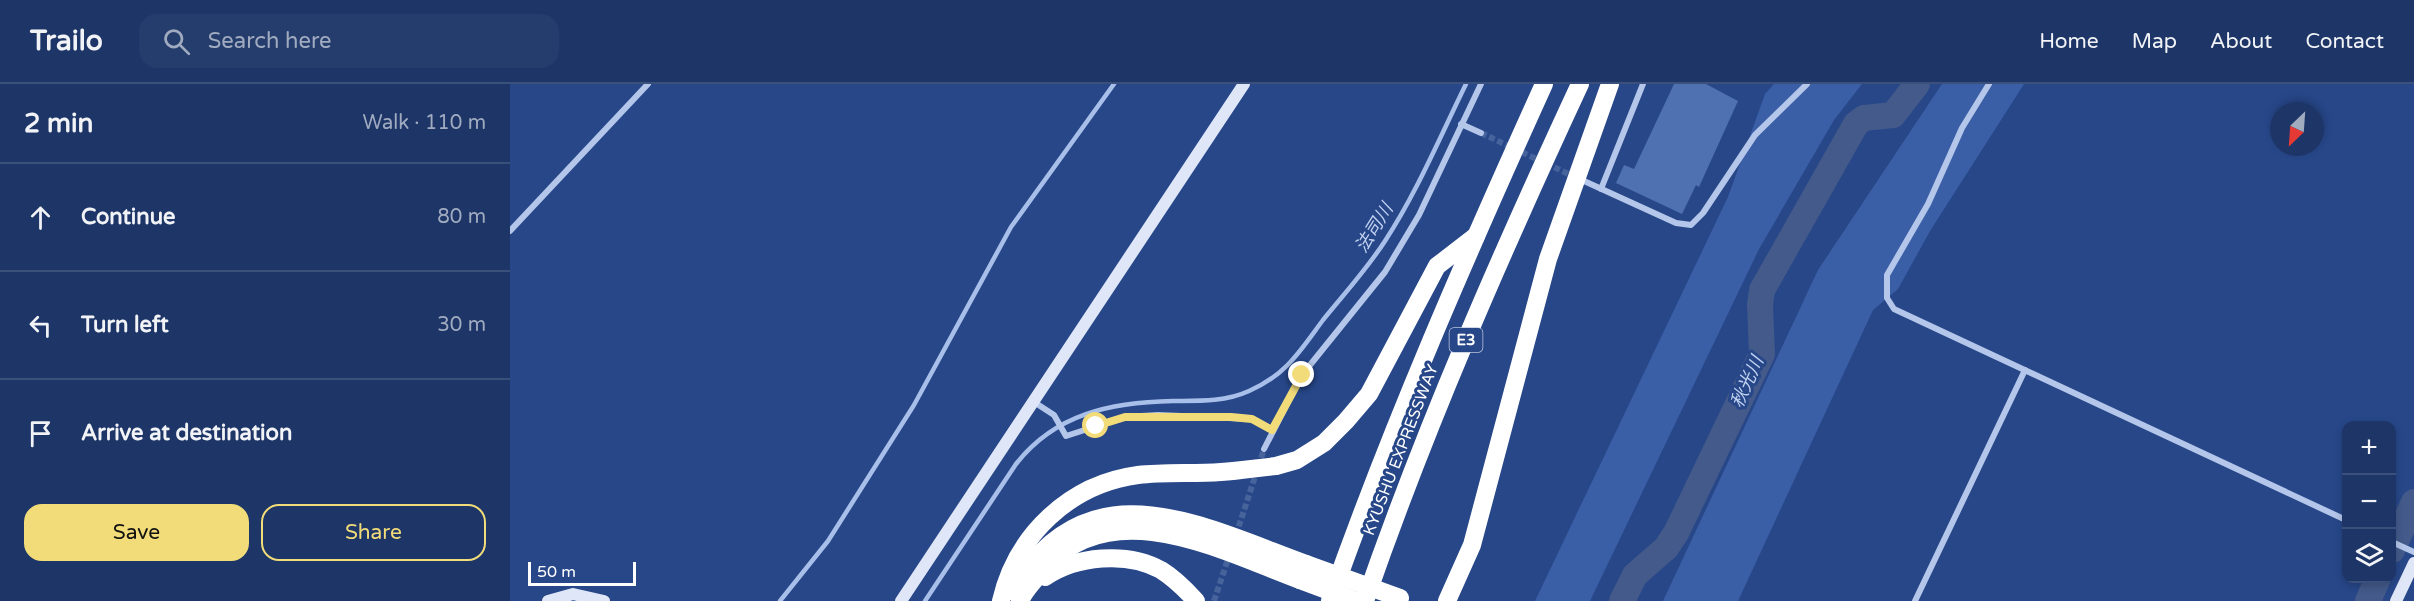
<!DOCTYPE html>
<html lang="en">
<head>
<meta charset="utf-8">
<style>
	:root { --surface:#1d3567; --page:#253d6d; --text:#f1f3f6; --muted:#a0abc0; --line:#3b507b; --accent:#f2dc79 }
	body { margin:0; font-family:"Varela Round","Noto Sans JP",sans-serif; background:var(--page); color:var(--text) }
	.controls { position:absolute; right:18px; bottom:18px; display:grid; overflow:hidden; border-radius:12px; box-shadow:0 3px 9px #0003 }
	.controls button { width:54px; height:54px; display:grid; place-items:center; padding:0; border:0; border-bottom:2px solid var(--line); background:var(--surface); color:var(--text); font:30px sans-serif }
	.compass { position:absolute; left:1760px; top:18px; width:54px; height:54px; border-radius:50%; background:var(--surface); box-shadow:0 3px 9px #0003; rotate:205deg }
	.scale { position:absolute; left:18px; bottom:15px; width:108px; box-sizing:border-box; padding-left:6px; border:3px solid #fff; border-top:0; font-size:16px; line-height:21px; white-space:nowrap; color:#fff; -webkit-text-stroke:4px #274789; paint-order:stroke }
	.stop { position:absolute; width:18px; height:18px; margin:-14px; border:4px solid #f2dc79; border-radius:50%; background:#fff }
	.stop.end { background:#f2dc79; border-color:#fff; box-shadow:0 2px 6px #0008 }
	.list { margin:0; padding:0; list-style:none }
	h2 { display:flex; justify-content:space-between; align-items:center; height:78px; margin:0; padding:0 24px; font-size:26px }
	h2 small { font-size:20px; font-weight:400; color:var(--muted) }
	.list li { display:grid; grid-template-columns:39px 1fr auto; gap:18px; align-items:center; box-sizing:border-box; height:108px; padding:0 24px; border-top:2px solid var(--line) }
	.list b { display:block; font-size:22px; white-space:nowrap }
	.list em { font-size:20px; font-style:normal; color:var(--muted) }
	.actions { display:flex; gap:12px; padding:18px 24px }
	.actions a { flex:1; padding:14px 0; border:2px solid var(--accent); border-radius:18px; text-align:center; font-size:21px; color:var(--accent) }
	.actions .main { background:var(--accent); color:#111 }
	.icon { flex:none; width:33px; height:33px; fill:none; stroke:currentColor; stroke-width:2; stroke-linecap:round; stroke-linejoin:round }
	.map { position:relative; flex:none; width:1904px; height:517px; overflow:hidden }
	header { display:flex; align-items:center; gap:36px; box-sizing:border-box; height:84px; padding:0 30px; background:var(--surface); border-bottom:2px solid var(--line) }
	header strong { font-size:28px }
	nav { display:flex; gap:33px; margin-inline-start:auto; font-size:21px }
	.search { width:420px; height:54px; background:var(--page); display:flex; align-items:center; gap:15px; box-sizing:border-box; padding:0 21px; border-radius:18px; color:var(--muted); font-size:22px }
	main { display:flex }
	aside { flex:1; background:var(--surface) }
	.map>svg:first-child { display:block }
	.green { fill:#3b5fa6 }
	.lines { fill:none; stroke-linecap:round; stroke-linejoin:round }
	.stream { stroke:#a8bfea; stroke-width:4.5 }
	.river { stroke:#435a8a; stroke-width:26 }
	.building { fill:#4f70b1 }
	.street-tunnel { stroke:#47639b; stroke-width:6; stroke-dasharray:6 3; stroke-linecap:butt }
	.street { stroke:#b4c6e9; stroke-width:6 }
	.secondary { stroke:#dee6f8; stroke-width:12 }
	.highway { stroke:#fff; stroke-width:18 }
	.highway-bridge { stroke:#fff; stroke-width:18 }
	.route { stroke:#f2dc79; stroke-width:8 }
	.labels { text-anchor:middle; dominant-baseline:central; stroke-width:6; stroke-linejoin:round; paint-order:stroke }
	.shield { fill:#274789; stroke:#bec8dc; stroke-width:1.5 }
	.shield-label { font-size:15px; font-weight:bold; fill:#fff }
	.street-label { font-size:16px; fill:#fff; stroke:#274789 }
	.water-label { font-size:18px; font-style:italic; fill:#c0d1f0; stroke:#274789 }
</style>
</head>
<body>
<header>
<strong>Trailo</strong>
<div class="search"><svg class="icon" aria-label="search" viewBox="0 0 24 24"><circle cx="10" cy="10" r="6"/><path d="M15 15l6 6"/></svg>Search here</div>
<nav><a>Home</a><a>Map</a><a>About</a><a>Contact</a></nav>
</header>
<main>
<aside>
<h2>2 min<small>Walk · 110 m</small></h2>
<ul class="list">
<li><svg class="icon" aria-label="ahead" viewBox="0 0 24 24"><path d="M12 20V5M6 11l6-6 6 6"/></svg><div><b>Continue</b></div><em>80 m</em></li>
<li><svg class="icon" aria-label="left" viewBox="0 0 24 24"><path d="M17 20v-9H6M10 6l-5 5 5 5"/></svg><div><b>Turn left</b></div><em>30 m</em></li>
<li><svg class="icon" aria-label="arrive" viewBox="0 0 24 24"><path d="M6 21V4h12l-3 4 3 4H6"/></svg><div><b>Arrive at destination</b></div></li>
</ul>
<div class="actions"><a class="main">Save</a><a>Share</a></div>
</aside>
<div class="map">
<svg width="1904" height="517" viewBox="0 0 1904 517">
	<rect width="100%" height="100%" fill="#274789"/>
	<g class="green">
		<path d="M1264,0H1352L1324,36L1249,165L1080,517H1025L1218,113L1255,10Z"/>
		<path d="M1432,0H1514L1420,147L1388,205L1363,226L1228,517H1153L1308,186Z"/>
	</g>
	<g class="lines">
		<g class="stream">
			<path d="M270,517L318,457L404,321L501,143L604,0"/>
			<path d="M415,517L506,380C545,330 601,318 663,317C689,317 715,318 739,307C776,291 790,267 813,236C834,210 857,185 875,157C907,108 930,53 956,0"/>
		</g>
		<g class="river">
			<path d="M1882,466L1904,418"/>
			<path d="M1112,517L1125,491L1156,464L1166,449L1252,270L1250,221L1252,206L1346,40L1354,34L1383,31L1407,0"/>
			<path d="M1858,517L1868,494"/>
		</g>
	</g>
	<path class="building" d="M1164,0H1196L1228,17L1189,103L1186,101L1172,130L1106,99L1114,81L1124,85Z"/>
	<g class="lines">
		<g class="street-tunnel">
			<path d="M971,49L1065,93"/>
			<path d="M726,451L754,365"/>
			<path d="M704,517L719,472"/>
		</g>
		<g class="street">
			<path d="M1479,0L1452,44L1418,120L1377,191V214L1384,225L1836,436"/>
			<path d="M951,40L971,49"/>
			<path d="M1074,97L1166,139L1181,141L1193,129L1245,51L1297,0"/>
			<path d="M1091,105L1133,0"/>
			<path d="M0,147L138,0"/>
			<path d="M524,318L544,331L556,352L615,333L648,331L742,335L762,346"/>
			<path d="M754,365L792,291L875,188L909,131L971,0"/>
			<path d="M1882,458L1904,468"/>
			<path d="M1405,517L1515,286"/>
		</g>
		<g class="secondary">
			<path d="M38,517L63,510L94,517"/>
			<path d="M391,517L734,0"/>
			<path d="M1886,517L1904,479"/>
		</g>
		<g class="highway">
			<path d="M535,493C566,472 617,467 651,486C664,494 676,506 686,517"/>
			<path d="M502,507C577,379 689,441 796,480"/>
			<path d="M491,517C506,451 560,400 628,391C655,388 683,390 711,388C729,387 747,384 766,382L787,376L814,359L836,337L859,310L927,182L966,152"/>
			<path d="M510,517C516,503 528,493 538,481C606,409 714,468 790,496"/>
			<path d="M820,517C882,341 957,170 1034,0"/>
			<path d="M855,517C916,341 991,170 1070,0"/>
			<path d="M937,517L962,461L1038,175L1100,0"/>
		</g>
		<g class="highway-bridge">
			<path d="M796,480L890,514"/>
			<path d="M790,496L846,517"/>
		</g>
	</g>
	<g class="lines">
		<path class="route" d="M586,342L615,333H721L742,335L762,346L792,291"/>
	</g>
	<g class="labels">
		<rect class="shield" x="939.5" y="244" width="33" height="24" rx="4.5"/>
		<g class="shield-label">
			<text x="956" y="256">E3</text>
		</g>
		<g class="street-label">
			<text transform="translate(891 366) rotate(-69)">KYUSHU EXPRESSWAY</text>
		</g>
		<g class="water-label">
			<text transform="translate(864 144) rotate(-58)">法司川</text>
			<text transform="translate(1237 298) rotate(-66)">秋光川</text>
		</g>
	</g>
</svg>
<div class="controls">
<button>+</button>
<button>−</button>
<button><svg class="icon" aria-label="layers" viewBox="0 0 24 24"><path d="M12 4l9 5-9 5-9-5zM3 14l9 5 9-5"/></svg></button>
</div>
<svg class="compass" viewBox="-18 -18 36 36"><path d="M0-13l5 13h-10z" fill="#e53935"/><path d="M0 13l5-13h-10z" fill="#a0abc0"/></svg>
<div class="scale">50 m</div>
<div class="stop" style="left:586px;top:342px"></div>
<div class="stop end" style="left:792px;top:291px"></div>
</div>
</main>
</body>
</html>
